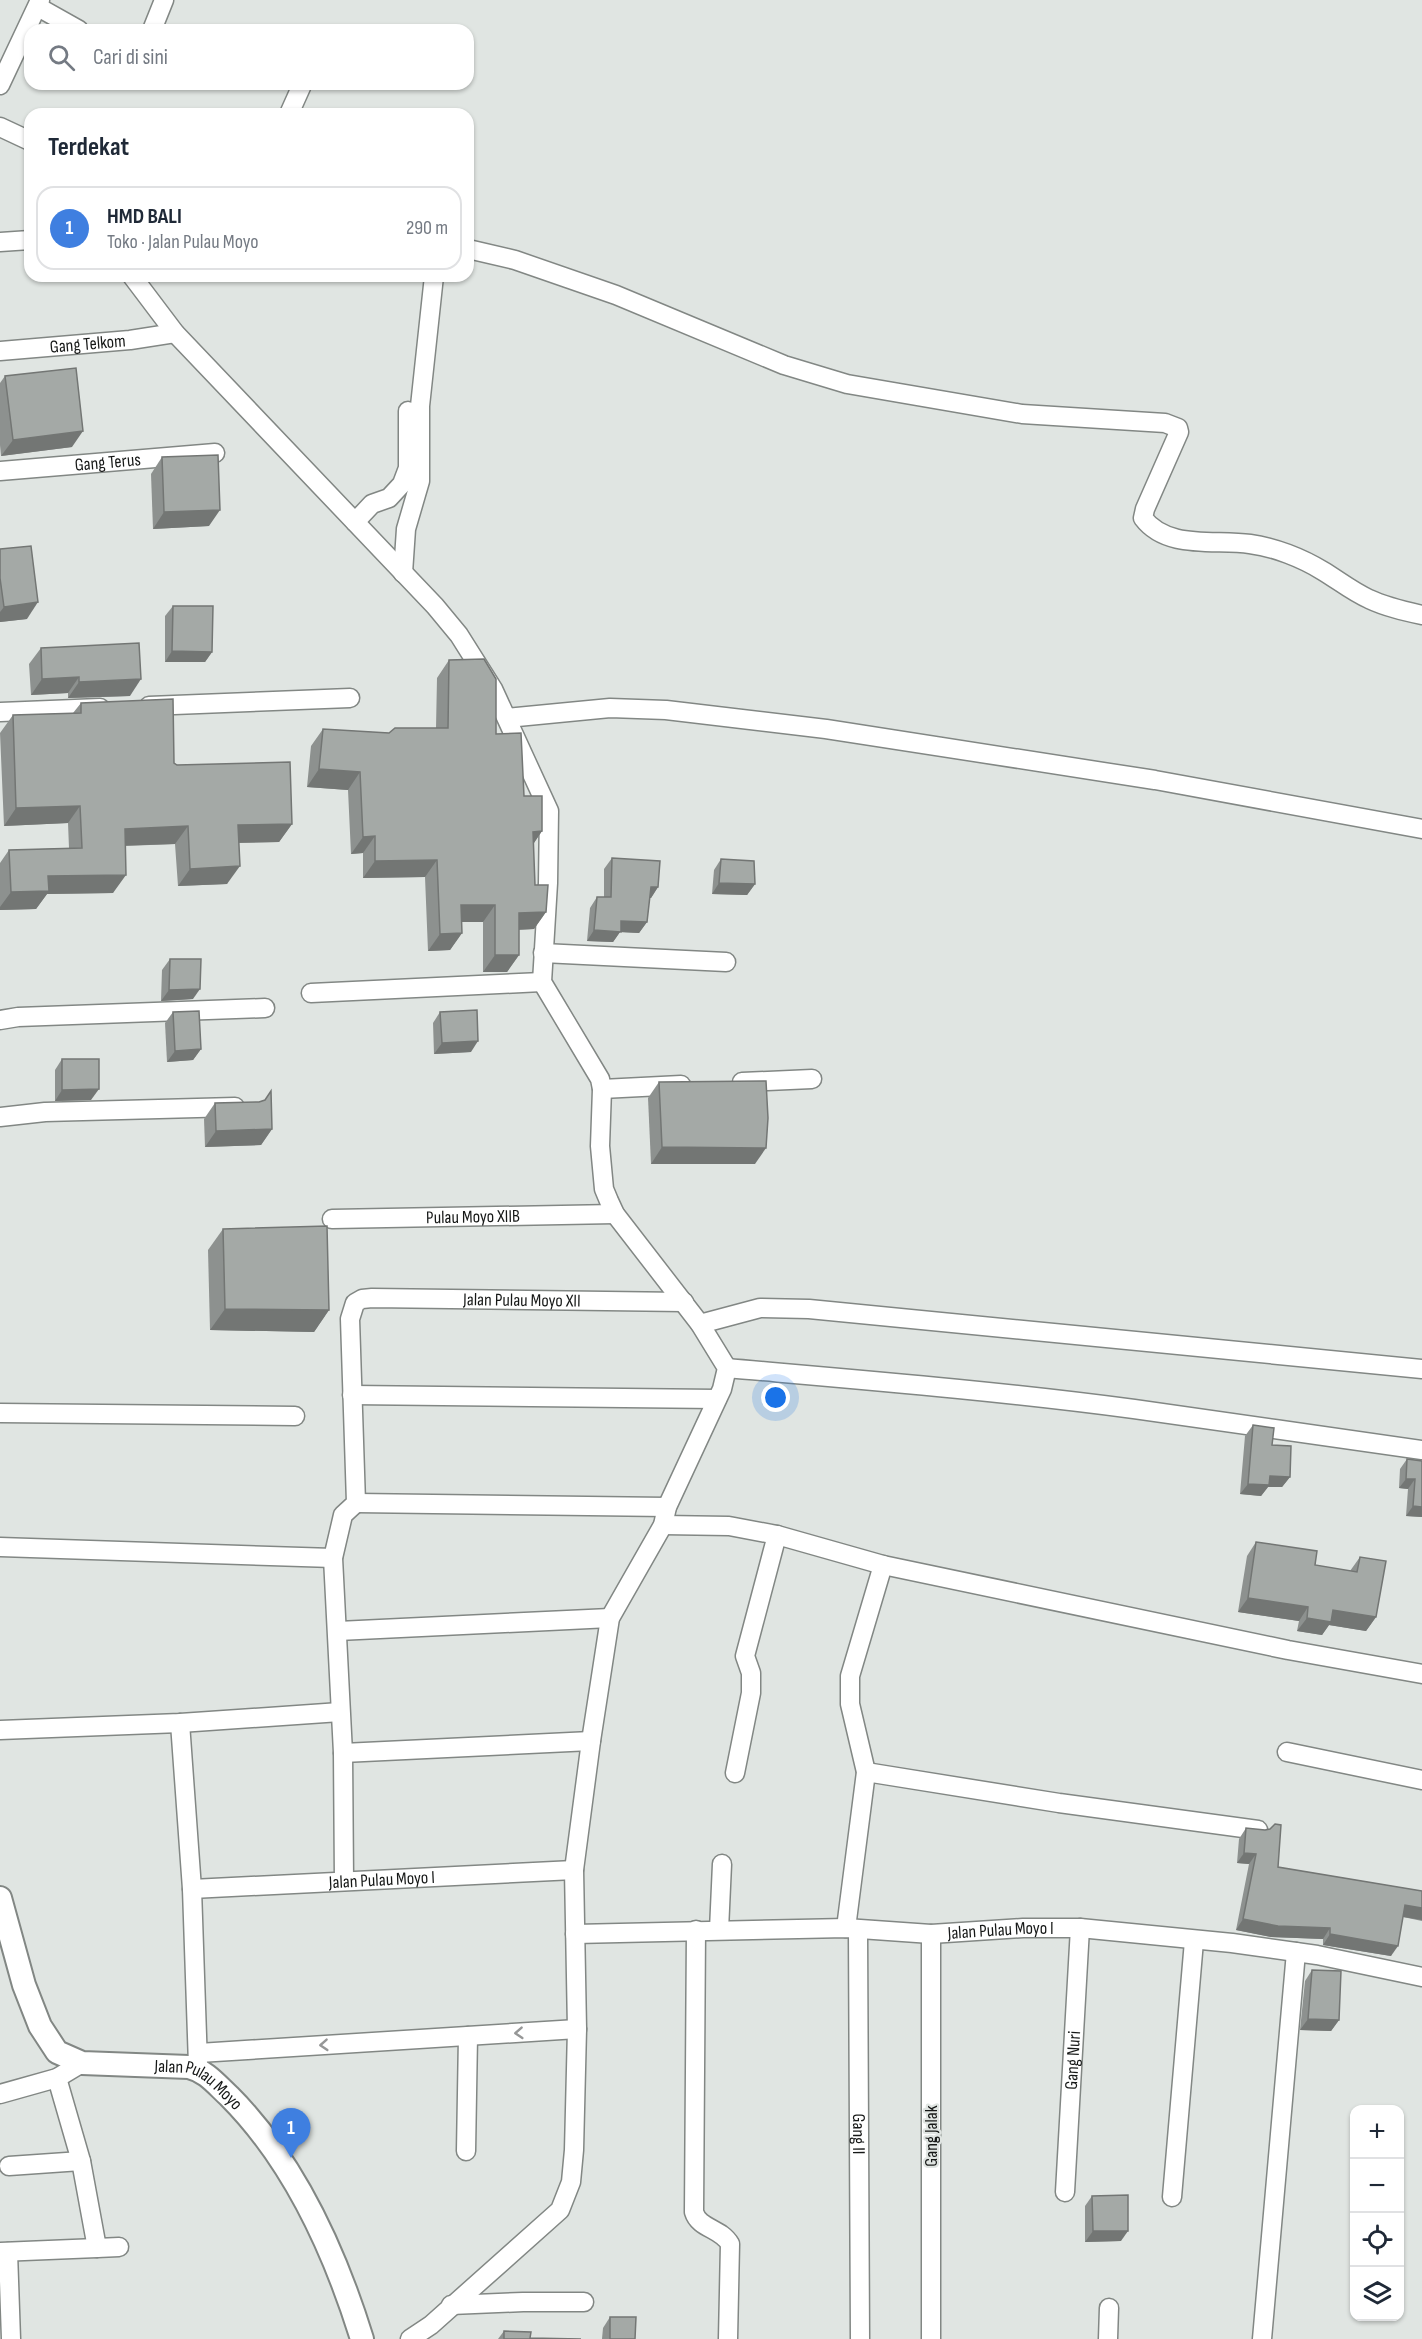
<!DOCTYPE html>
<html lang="id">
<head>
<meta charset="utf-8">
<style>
	:root { --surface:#fff; --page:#f6f6f7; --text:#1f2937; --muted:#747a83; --line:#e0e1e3; --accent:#111827 }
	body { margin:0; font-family:"Sofia Sans Condensed",sans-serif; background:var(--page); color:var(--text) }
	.controls { position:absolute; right:18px; bottom:18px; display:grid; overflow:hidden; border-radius:12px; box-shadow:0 2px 4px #0004 }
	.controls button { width:54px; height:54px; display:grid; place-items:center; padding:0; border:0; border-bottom:2px solid var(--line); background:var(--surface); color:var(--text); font:30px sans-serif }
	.you { position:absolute; left:776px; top:1398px; width:21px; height:21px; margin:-15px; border:4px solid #fff; border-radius:50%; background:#1a73e8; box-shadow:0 0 0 9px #1a73e833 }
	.badge { display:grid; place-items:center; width:39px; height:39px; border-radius:50%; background:var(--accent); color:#fff; font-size:20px; font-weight:700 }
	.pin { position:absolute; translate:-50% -50px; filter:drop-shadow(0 2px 3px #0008) }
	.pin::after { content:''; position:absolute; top:32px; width:21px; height:18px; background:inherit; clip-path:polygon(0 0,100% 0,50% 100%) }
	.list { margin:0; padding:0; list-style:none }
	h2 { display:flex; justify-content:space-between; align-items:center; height:78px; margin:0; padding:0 24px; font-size:26px }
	h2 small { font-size:20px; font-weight:400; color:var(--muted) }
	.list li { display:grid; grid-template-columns:39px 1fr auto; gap:18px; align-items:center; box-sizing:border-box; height:84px; margin:0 12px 12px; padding:0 12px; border:2px solid var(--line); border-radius:18px }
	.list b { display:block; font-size:22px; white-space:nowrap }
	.list p { margin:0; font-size:20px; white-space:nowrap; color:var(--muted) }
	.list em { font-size:20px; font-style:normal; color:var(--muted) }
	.icon { flex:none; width:33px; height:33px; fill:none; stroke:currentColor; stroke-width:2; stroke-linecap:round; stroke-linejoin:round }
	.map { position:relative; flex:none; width:1422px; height:2339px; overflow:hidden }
	.search { position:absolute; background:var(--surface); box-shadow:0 2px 4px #0004; left:24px; top:24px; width:450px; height:66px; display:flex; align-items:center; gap:15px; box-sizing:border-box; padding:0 21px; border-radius:18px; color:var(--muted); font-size:22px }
	.panel { position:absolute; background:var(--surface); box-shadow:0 2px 4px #0004; left:24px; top:108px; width:450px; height:174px; border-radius:18px }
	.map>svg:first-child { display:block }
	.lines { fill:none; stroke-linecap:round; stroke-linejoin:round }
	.minor-casing { stroke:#828784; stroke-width:21 }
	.tertiary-casing { stroke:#828784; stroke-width:26 }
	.minor { stroke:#fff; stroke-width:18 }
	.tertiary { stroke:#fff; stroke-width:22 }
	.wall { fill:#8d918f }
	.shaded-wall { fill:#737674 }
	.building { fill:#a4a9a6; stroke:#737674; stroke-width:1.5 }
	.oneway { stroke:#969797 }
	.labels { text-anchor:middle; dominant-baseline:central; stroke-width:4.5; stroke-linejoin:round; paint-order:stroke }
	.street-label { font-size:18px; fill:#161817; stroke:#e0e5e2 }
</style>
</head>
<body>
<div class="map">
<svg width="1422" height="2339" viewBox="0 0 1422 2339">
	<rect width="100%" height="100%" fill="#e0e5e2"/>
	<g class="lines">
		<defs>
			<g id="minor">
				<path d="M38,7L79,30"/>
				<path d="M152,30L164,0"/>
				<path d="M0,85L40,0"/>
				<path d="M289,114L302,85"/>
				<path d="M0,127L30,141"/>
				<path d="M0,242L30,240"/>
				<path d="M468,249L515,260L616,295L784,365L847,384L1022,414L1165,423L1178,428L1179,432L1145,509L1143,518C1167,550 1215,539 1250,544C1274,547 1302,558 1323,571C1338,580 1353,592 1369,599C1386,607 1404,611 1422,615"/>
				<path d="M132,276L175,333L435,606L459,635L493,689L549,811L548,883L542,982L600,1079L602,1089L600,1146L604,1189L609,1201L615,1214L700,1324L727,1368L722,1389L667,1507L663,1525L610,1618L591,1741L574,1870L577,2029L574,2150L571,2182L560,2210L431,2325L410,2339"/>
				<path id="s1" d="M0,351L130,340L175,333"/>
				<path id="s2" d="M0,471L215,453"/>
				<path d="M355,522L372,504L389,498L402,484L408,468V411"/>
				<path d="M403,573L406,529L420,481V406L434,276"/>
				<path d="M149,706L350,698"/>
				<path d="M0,712L100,708"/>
				<path d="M507,718L610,708L666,710L826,729L1155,780L1422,829"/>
				<path d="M543,953L726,962"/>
				<path d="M311,993L542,982"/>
				<path d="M0,1020L18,1017L265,1008"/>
				<path d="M742,1082L812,1079"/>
				<path d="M602,1089L681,1085"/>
				<path d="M0,1117L45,1112L235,1107"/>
				<path id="s3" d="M332,1219L615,1214"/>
				<path d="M700,1324L760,1308L809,1309L1422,1369"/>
				<path d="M727,1368C863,1380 999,1391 1134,1409C1230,1422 1326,1437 1422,1450"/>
				<path d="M352,1395L717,1399"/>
				<path d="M0,1413L295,1416"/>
				<path d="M356,1503L667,1507"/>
				<path d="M663,1525L729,1526L777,1535L883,1565L1288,1650L1422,1674"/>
				<path d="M0,1547L333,1558"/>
				<path d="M338,1631L610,1618"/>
				<path d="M180,1723L192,1889L198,2065"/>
				<path d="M0,1730L180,1723L340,1712"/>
				<path d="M1287,1752L1422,1780"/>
				<path d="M343,1753L591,1741"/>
				<path d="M866,1772L1059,1803L1258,1830"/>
				<path d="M735,1773L751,1693V1673L745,1656L777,1535"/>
				<path id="s4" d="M344,1881L343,1753L333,1558L343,1515L356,1503L350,1319L355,1303L362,1299L372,1298L684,1302"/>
				<path id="s5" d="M192,1889L574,1870"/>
				<path d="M846,1928L866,1772L850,1704V1676L883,1565"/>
				<path d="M696,1930L694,2212C699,2229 721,2228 730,2244L728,2339"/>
				<path d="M719,1930L722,1864"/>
				<path id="s6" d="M858,1930L860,2339"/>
				<path id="s7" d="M575,1934L846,1928L931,1934L1023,1928H1080L1232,1943L1317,1955L1422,1977"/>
				<path d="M199,2053L577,2029"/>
				<path d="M57,2078L81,2161L97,2248L119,2247"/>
				<path d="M0,2094L57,2078L82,2063"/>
				<path d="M466,2151L468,2036"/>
				<path d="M9,2166L81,2161"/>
				<path id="s8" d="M1065,2192L1080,1928"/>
				<path d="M1172,2197L1194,1941"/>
				<path d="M0,2252L97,2248"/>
				<path d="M8,2252L11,2339"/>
				<path d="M451,2305L523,2302H584"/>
				<path d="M931,2339V1934"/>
				<path d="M1108,2339L1109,2308"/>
				<path d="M1262,2339L1296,1952"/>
			</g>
			<g id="tertiary">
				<path id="s9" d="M0,1898L24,1985L40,2026L57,2052L82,2063L189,2067C206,2071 216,2084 229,2096C294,2161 335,2252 362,2339"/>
			</g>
		</defs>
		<use href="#minor" class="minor-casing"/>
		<use href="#tertiary" class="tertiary-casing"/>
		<use href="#minor" class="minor"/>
		<use href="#tertiary" class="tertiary"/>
	</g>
	<g class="wall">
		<path d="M5,376L72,447L1,456L0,445V383Z"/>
		<path d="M162,457L209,526L153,529L151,474Z"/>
		<path d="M0,549L27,619L0,622Z"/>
		<path d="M173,606L212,652L205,662H165V616Z"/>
		<path d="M41,648L130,696L68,698V693L31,695L29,664Z"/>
		<path d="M449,660L496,734L524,796L542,831L533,844L535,885L546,912L534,929L519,930V955L507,972H483V922H461L462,933L450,950L428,951L425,877L363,878V853L351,854L348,790L307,787L311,746L323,729L389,733L436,728L437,678Z"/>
		<path d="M81,703L174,763L292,824L279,842L238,843L227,884L178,886L175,844L125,846L113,893L47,894L36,909L0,910V863L9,850L69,848L68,823L4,826L0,733L13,715L73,713Z"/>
		<path d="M612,858L658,887L651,898H649L647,922L639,933L620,932L613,942L587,941L590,908L597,897H604V869Z"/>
		<path d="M721,859L755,884L747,895L712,894L714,870Z"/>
		<path d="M170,959L193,999L161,1001L162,970Z"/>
		<path d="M173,1012L201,1049L193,1060L167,1062L165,1023Z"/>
		<path d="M440,1012L471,1052L434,1054L433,1023Z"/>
		<path d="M62,1059L91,1100L55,1101V1070Z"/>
		<path d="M659,1082L755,1164H651L648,1098Z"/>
		<path d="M215,1103L272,1129L261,1145L205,1147L204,1119Z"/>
		<path d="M223,1229L329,1310L314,1332L210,1330L208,1250Z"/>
		<path d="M1253,1425L1272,1445L1290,1477L1282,1487H1268L1261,1496L1240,1494L1245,1436Z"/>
		<path d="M1407,1459L1422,1461V1517L1406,1516L1408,1489L1399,1488L1400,1469Z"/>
		<path d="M1256,1542L1315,1565L1350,1571L1360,1557L1376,1617L1366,1631L1329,1625L1322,1635L1297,1631L1299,1621L1238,1612L1247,1556Z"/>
		<path d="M1246,1828L1278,1867L1422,1891V1921L1403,1917L1391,1956L1323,1945V1939L1271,1937L1236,1930L1249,1864L1237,1863L1239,1839Z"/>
		<path d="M1312,1970L1339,2020L1331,2031L1300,2030L1305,1981Z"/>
		<path d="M1092,2196L1121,2241L1085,2242V2206Z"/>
		<path d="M610,2317L635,2339H602L603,2328Z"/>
		<path d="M504,2331L530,2338L581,2339H498Z"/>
	</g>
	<g class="shaded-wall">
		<path d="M83,431L72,447L1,456L13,440Z"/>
		<path d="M220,510L209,526L153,529L164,512Z"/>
		<path d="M38,602L27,619L0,622V612L4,607Z"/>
		<path d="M172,651L212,652L205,662H165Z"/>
		<path d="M79,677L68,693L31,695L42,679Z"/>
		<path d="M141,679L130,696L68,698L79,682Z"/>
		<path d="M319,769L360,772L348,790L307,787Z"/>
		<path d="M80,806L68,823L4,826L16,808Z"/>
		<path d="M292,824L279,842L225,843L238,825Z"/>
		<path d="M188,826L175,844L112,846L125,829Z"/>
		<path d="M542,831L530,849L533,832Z"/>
		<path d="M375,836L363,853L351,854L363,837Z"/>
		<path d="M437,860L425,877L363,878L375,861Z"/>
		<path d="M240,866L227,884L178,886L190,869Z"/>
		<path d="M126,875L113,893L47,894L36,909L0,910V907L11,892L48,876Z"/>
		<path d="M719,883L755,884L747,895L712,894Z"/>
		<path d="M651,887H658L651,898H643Z"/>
		<path d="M461,905H495L483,922H449Z"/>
		<path d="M546,912L534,929L507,930L519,913Z"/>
		<path d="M621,921L647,922L639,933L620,932L613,942L587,941L594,930Z"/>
		<path d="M462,933L450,950L428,951L440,934Z"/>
		<path d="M495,955H519L507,972H483Z"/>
		<path d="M200,989L193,999L161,1001L169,990Z"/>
		<path d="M478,1041L471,1052L434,1054L442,1043Z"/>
		<path d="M201,1049L193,1060L167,1062L175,1051Z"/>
		<path d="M99,1089L91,1100L55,1101L62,1090Z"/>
		<path d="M272,1129L261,1145L205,1147L216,1131Z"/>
		<path d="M662,1147L766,1148L755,1164H651Z"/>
		<path d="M225,1309L329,1310L314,1332L210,1330Z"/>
		<path d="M1270,1476L1290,1477L1282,1487H1268L1261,1496L1240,1494L1248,1484Z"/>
		<path d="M1406,1479H1415L1408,1489L1399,1488Z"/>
		<path d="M1413,1506L1422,1507V1517L1406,1516Z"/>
		<path d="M1248,1598L1308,1607L1299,1621L1238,1612Z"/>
		<path d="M1333,1610L1376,1617L1366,1631L1329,1625L1322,1635L1297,1631L1307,1618Z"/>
		<path d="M1244,1853L1256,1854L1249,1864L1237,1863Z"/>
		<path d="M1405,1905L1422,1908V1920L1397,1916Z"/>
		<path d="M1243,1919L1330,1928L1323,1939L1271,1937L1236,1930Z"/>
		<path d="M1330,1934L1398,1946L1391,1956L1323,1945Z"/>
		<path d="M1308,2019L1339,2020L1331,2031L1300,2030Z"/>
		<path d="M1093,2231H1128L1121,2241L1085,2242Z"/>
	</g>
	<g class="building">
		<path d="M76,368L83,431L13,440L5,376Z"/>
		<path d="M218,455L220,510L164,512L162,457Z"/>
		<path d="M31,546L38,602L4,607L0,578V549Z"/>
		<path d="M173,606H213L212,652L172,651Z"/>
		<path d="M139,643L141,679L79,682V677L42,679L41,648Z"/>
		<path d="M484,659L496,679V734L521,733L524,796H542V831L533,832L535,885H548L546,912L519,913V955H495V905H461L462,933L440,934L437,860L375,861V836L363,837L360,772L319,769L323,729L389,733L395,728H448L449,660Z"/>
		<path d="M173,699L174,763L177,765L290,762L292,824L238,825L240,866L190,869L188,826L125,829L126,875L48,876L49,891L11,892L9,850L82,848L80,806L16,808L13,715L81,713V703Z"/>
		<path d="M612,858L660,861L658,887H651L647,922L621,921V932L594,930L597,897H611Z"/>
		<path d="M721,859L754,861L755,884L719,883Z"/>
		<path d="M170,959H201L200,989L169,990Z"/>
		<path d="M477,1010L478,1041L442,1043L440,1012Z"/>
		<path d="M199,1011L201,1049L175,1051L173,1012Z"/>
		<path d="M62,1059H99V1089L62,1090Z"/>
		<path d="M766,1081L768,1118L766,1148L662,1147L659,1082Z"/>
		<path d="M271,1091L272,1129L216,1131L215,1103L259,1102L265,1100Z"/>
		<path d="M327,1226L329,1310L225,1309L223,1229Z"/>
		<path d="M1253,1425L1274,1428L1272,1445L1291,1446L1290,1477L1270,1476L1269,1485L1248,1484Z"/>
		<path d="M1407,1459L1422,1461V1507L1413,1506L1415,1479H1406Z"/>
		<path d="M1256,1542L1317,1551L1315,1565L1357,1572L1360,1557L1386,1561L1376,1617L1333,1610L1331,1622L1307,1618L1308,1607L1248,1598Z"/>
		<path d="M1275,1824L1281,1825L1278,1867L1422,1891V1908L1405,1905L1398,1946L1330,1934V1928L1278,1926L1243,1919L1256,1854L1244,1853L1246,1828L1265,1830L1270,1829Z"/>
		<path d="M1312,1970L1341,1971L1339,2020L1308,2019Z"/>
		<path d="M1128,2195V2231H1093L1092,2196Z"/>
		<path d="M610,2317H636L635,2339H610Z"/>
		<path d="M504,2331L531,2332L530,2338L581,2339H504Z"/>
	</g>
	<defs><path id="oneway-chevron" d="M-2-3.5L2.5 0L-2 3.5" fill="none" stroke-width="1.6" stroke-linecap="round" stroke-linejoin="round" transform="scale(1.5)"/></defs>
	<g class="oneway">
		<use href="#oneway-chevron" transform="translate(519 2033) rotate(176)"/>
		<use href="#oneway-chevron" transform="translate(324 2045) rotate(176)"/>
	</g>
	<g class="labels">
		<g class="street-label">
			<text stroke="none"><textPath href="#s1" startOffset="88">Gang Telkom</textPath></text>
			<text stroke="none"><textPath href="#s2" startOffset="108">Gang Terus</textPath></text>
			<text stroke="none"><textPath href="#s3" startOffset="141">Pulau Moyo XIIB</textPath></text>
			<text stroke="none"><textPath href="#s4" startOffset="754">Jalan Pulau Moyo XII</textPath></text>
			<text stroke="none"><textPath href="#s5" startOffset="190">Jalan Pulau Moyo I</textPath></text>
			<text stroke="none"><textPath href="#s7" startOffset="426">Jalan Pulau Moyo I</textPath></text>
			<text stroke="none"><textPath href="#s8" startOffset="132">Gang Nuri</textPath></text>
			<text stroke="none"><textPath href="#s9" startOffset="315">Jalan Pulau Moyo</textPath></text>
			<text stroke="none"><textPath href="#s6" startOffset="204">Gang II</textPath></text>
			<text transform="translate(931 2136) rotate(-90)">Gang Jalak</text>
		</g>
	</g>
</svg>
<div class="controls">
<button>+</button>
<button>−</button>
<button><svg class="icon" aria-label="locate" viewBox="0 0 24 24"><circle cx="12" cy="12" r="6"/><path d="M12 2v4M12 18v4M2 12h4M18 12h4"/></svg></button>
<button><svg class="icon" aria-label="layers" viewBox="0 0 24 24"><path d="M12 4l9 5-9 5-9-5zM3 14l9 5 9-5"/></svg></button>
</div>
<div class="you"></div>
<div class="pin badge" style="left:291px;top:2158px;background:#3f7fe0">1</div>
<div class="search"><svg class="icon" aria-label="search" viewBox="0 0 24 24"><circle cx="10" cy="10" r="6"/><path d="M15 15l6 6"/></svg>Cari di sini</div>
<section class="panel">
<h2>Terdekat<small></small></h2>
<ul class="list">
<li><span class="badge" style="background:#3f7fe0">1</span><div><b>HMD BALI</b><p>Toko · Jalan Pulau Moyo</p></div><em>290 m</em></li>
</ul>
</section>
</div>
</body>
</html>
